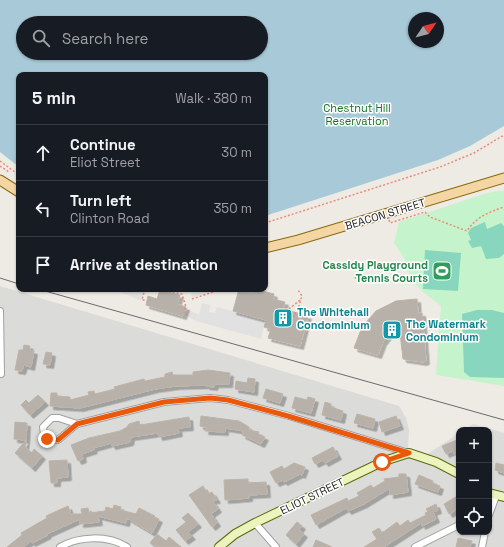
<!DOCTYPE html>
<html lang="en">
<head>
<meta charset="utf-8">
<style>
	:root { --surface:#171b24; --page:#242831; --text:#f1f3f6; --muted:#9ea1a6; --line:#363941 }
	body { margin:0; font-family:"Space Grotesk",sans-serif; background:var(--page); color:var(--text) }
	.controls { position:absolute; right:12px; bottom:12px; display:grid; overflow:hidden; border-radius:8px; box-shadow:0 1px 3px #0004 }
	.controls button { width:36px; height:36px; display:grid; place-items:center; padding:0; border:0; border-bottom:1px solid var(--line); background:var(--surface); color:var(--text); font:20px sans-serif }
	.compass { position:absolute; left:408px; top:12px; width:36px; height:36px; border-radius:50%; background:var(--surface); box-shadow:0 1px 3px #0004; rotate:55deg }
	.stop { position:absolute; width:12px; height:12px; margin:-9px; border:3px solid #ea580c; border-radius:50%; background:#fff }
	.stop.end { background:#ea580c; border-color:#fff; box-shadow:0 1px 4px #0008 }
	.list { margin:0; padding:0; list-style:none }
	h2 { display:flex; justify-content:space-between; align-items:center; height:52px; margin:0; padding:0 16px; font-size:17px }
	h2 small { font-size:13px; font-weight:400; color:var(--muted) }
	.list li { display:grid; grid-template-columns:26px 1fr auto; gap:12px; align-items:center; box-sizing:border-box; height:56px; padding:0 16px; border-top:1px solid var(--line) }
	.list b { display:block; font-size:15px; white-space:nowrap }
	.list p { margin:0; font-size:13px; white-space:nowrap; color:var(--muted) }
	.list em { font-size:13px; font-style:normal; color:var(--muted) }
	.icon { flex:none; width:22px; height:22px; fill:none; stroke:currentColor; stroke-width:2; stroke-linecap:round; stroke-linejoin:round }
	.map { position:relative; flex:none; width:504px; height:547px; overflow:hidden }
	.search { position:absolute; background:var(--surface); box-shadow:0 1px 3px #0004; left:16px; top:16px; width:252px; height:44px; display:flex; align-items:center; gap:10px; box-sizing:border-box; padding:0 14px; border-radius:22px; color:var(--muted); font-size:15px }
	.panel { position:absolute; background:var(--surface); box-shadow:0 1px 3px #0004; left:16px; top:72px; width:252px; height:220px; border-radius:8px }
	.map>svg:first-child { display:block }
	.residential { fill:#dbdbda }
	.park { fill:#c5f4cc }
	.pitch { fill:#89d6be }
	.parking { fill:#e1e1e1 }
	.water { fill:#a8c9d7; fill-rule:evenodd }
	.building { fill:#b7b1aa; stroke:#beb3a8; filter:url(#shadow) }
	.lines { fill:none; stroke-linecap:round; stroke-linejoin:round }
	.street-casing { stroke:#a1a1a1; stroke-width:8 }
	.secondary-casing { stroke:#5a6a0e; stroke-width:10 }
	.primary-casing { stroke:#8a690d; stroke-width:11 }
	.path { stroke:#ed8a76; stroke-width:1.5; stroke-dasharray:2 2; stroke-linecap:butt }
	.street { stroke:#fff; stroke-width:6 }
	.secondary { stroke:#edf3bc; stroke-width:8 }
	.primary { stroke:#f3d6a4; stroke-width:9 }
	.tram { stroke:#6b6b6b; stroke-width:1 }
	.route { stroke:#ea580c; stroke-width:5 }
	.labels { text-anchor:middle; dominant-baseline:central; stroke-width:3; stroke-linejoin:round; paint-order:stroke }
	.park-label { font-size:11px; fill:#157223; stroke:#fff }
	.street-label { font-size:11px; fill:#1d1d1d; stroke:#fff }
	.leisure-label { font-size:11px; font-weight:bold; fill:#27864d; stroke:#fff; text-anchor:end }
	.culture-label { font-size:11px; font-weight:bold; fill:#0d838f; stroke:#fff; text-anchor:start }
</style>
</head>
<body>
<div class="map">
<svg width="504" height="547" viewBox="0 0 504 547">
	<defs>
		<filter id="shadow"><feDropShadow dx="3.5" dy="3.5" stdDeviation="0" flood-color="#0004"/></filter>
	</defs>
	<rect width="100%" height="100%" fill="#eeebe4"/>
	<path class="residential" d="M0,286L399,406L406,418L409,430L408,450L426,455L459,433V532H489V430H464L473,424L504,433V547H0Z"/>
	<path class="park" d="M504,190V386L436,375L441,306L422,291L410,277L405,259L394,243L399,222L487,193Z"/>
	<g class="pitch">
		<path d="M485,222L487,229L501,223L504,226V254L499,258L486,259L481,246L472,248L468,241L471,240L468,233L471,228Z"/>
		<path d="M425,250L461,253L458,291L423,289Z"/>
		<path d="M477,310H492L504,313V378L470,377L464,372L462,314Z"/>
	</g>
	<g class="parking">
		<path d="M121,289H145L141,301L121,292Z"/>
		<path d="M198,289H217L192,298L191,291Z"/>
		<path d="M202,303L210,305L209,312L215,313L217,307L265,320L261,339L196,321L184,314L189,310L199,315Z"/>
	</g>
	<path class="water" d="M0,0H504V126L470,146L438,160L265,216V75H19V167L0,152ZM414,18H438V42H414ZM23,23H261V53H23Z"/>
	<g class="building">
		<path d="M239,289L252,293L255,289L274,294L273,299L285,302L283,309L308,316L300,346L268,338L271,329L264,327L266,320L233,311Z"/>
		<path d="M160,290L180,295L177,304L186,307L183,316L146,305L148,296L157,299Z"/>
		<path d="M417,299L418,313H422L426,361L423,362L403,359L400,333L392,331L383,342L378,355L354,348L362,327L376,311L396,301Z"/>
		<path d="M24,345L30,346L29,350L34,351L31,367L24,365L22,371L15,370L19,350H23Z"/>
		<path d="M46,352L52,353L50,365L43,364Z"/>
		<path d="M208,370L230,373L229,384H215L214,387L206,386L207,385L176,386L155,389L80,408L50,406L51,393H57V396L70,397V400L89,395L88,392L94,391L95,394L115,389L114,387L144,379L145,381L165,377V374L172,372L173,375H193V372Z"/>
		<path d="M248,378L255,379L254,392L235,389L236,381L247,383Z"/>
		<path d="M266,389L283,394L280,403L263,398Z"/>
		<path d="M38,395L45,402L30,415L21,405L26,400L29,403Z"/>
		<path d="M295,397L307,400L308,397L315,399L311,413L292,408Z"/>
		<path d="M325,402L331,404V407L343,411L341,420L322,415Z"/>
		<path d="M357,414L375,419L373,428L354,423Z"/>
		<path d="M201,416L239,421L249,427V430L259,432L258,434L265,437L261,444L242,435L244,431L225,428V432L205,431L206,427L200,426Z"/>
		<path d="M396,416L400,426L382,432L379,422Z"/>
		<path d="M189,417L190,427L178,428L179,433L159,437L158,433L131,437L130,442L112,446L111,443L93,448L94,450L82,454L83,459L78,461L71,445L89,438L120,431L127,427L129,424L139,421L140,425Z"/>
		<path d="M15,422L27,423L26,440L14,439Z"/>
		<path d="M459,439V452L454,454L453,451L446,454L442,446Z"/>
		<path d="M26,440L25,447L32,453L34,449L42,456L32,468L15,453Z"/>
		<path d="M333,447L338,456L325,463L323,460L315,464L312,458Z"/>
		<path d="M67,460L68,477L57,478V483H51L49,461Z"/>
		<path d="M294,463L305,467L302,475L300,474L284,482L283,480L276,483L270,472L282,466L284,469Z"/>
		<path d="M496,463L504,465V473L495,470Z"/>
		<path d="M399,474H406L408,492L390,495V488L364,504L348,511L346,508L316,525L311,515L347,498L348,501L359,496L357,493L371,485L373,488L385,481L384,479L399,477Z"/>
		<path d="M419,475L433,481L432,483L440,486L438,492L415,484Z"/>
		<path d="M248,479V483L266,482L267,494L249,495V498L225,500L224,480Z"/>
		<path d="M203,486L208,494L212,492L217,500H212L218,509L211,514L217,523L212,527L189,495Z"/>
		<path d="M459,495V511L458,509L449,514L444,504Z"/>
		<path d="M436,504L438,510L433,512L436,519L422,526L421,523L384,547H364L377,539L372,532L379,528L382,533L397,522L400,526L408,520L410,523L426,515L425,513L428,512L426,509Z"/>
		<path d="M114,505L121,507L120,510L136,514L139,508L155,516L154,517L159,519L152,533L127,518L126,523L98,516L99,522L80,524V519L47,534L48,535L32,543L31,541L23,547H7L22,535L21,533L47,518L46,516L68,506L71,514H82L81,509L88,508L89,513L105,511L106,507L113,509Z"/>
		<path d="M188,513L198,524L188,532L192,536L185,541L176,530L186,522L182,518Z"/>
		<path d="M297,522L302,526L299,530L304,534L296,544L286,535Z"/>
		<path d="M157,534L166,541L169,537L181,547H155L150,543Z"/>
		<path d="M458,538L472,541L470,547H456Z"/>
		<path d="M316,540L332,547H313Z"/>
	</g>
	<g class="lines">
		<defs>
			<g id="street">
				<path d="M0,311L1,374"/>
				<path d="M77,424L59,418H52L43,427L44,434L47,439L58,440L77,424L164,402L210,398L228,400L289,416L409,453"/>
				<path d="M489,515L496,496"/>
				<path d="M255,523L276,547"/>
				<path d="M60,547C79,536 108,535 127,547"/>
				<path d="M415,547L459,525"/>
				<path d="M482,547L485,532"/>
			</g>
			<g id="secondary">
				<path d="M489,493L504,497"/>
				<path d="M219,547L235,534L255,523L384,461L409,453L436,462L459,474"/>
			</g>
			<g id="primary">
				<path d="M0,180L19,192"/>
				<path d="M265,248L298,240L504,178"/>
			</g>
		</defs>
		<use href="#street" class="street-casing"/>
		<use href="#secondary" class="secondary-casing"/>
		<use href="#primary" class="primary-casing"/>
		<g class="path">
			<path d="M0,161L19,175"/>
			<path d="M0,166L9,172"/>
			<path d="M389,220L390,223L425,212L430,217L467,231C476,217 489,212 504,207"/>
			<path d="M265,223L440,167L474,153L504,135"/>
			<path d="M17,248L19,243"/>
			<path d="M355,277L358,282"/>
			<path d="M145,289L142,300H146"/>
			<path d="M157,289L182,294L186,307L184,313"/>
			<path d="M192,299L222,289"/>
			<path d="M282,311L283,309L290,308L300,300"/>
			<path d="M291,321L299,306L302,296L298,290"/>
		</g>
		<use href="#street" class="street"/>
		<use href="#secondary" class="secondary"/>
		<use href="#primary" class="primary"/>
		<g class="tram">
			<path d="M0,278L19,284"/>
			<path d="M38,289L504,420"/>
		</g>
	</g>
	<g class="lines">
		<path class="route" d="M47,439L58,440L77,424L164,402L210,398L228,400L288,416L409,453L382,462"/>
	</g>
	<defs>
		<symbol id="stadium-square" viewBox="-11 -11 22 22"><rect x="-9" y="-9" width="18" height="18" rx="4" fill="#2e9e5b" stroke="#fff"/><path d="M0-5a6.5 5 0 1 0 0 10a6.5 5 0 1 0 0-10ZM-3.5-1.8h7v3.6h-7Z" fill="#fff"/></symbol>
		<symbol id="building-square" viewBox="-11 -11 22 22"><rect x="-9" y="-9" width="18" height="18" rx="4" fill="#0f9aa8" stroke="#fff"/><path d="M-4-6H4V6H1V3H-1V6H-4ZM-2.5-4.3h1.7v1.8h-1.7ZM.8-4.3h1.7v1.8H.8ZM-2.5-1h1.7V.8h-1.7ZM.8-1h1.7V.8H.8Z" fill="#fff"/></symbol>
	</defs>
	<g fill-rule="evenodd">
		<use href="#stadium-square" x="431" y="260" width="22" height="22"/>
		<use href="#building-square" x="272" y="307" width="22" height="22"/>
		<use href="#building-square" x="381" y="319" width="22" height="22"/>
	</g>
	<g class="labels">
		<g class="park-label">
			<text x="357" y="108">Chestnut Hill<tspan x="357" dy="13">Reservation</tspan></text>
		</g>
		<g class="street-label">
			<text transform="translate(385 214) rotate(-17)">BEACON STREET</text>
			<text transform="translate(312 496) rotate(-26)">ELIOT STREET</text>
		</g>
		<g class="leisure-label">
			<text x="428" y="265">Cassidy Playground<tspan x="428" dy="13">Tennis Courts</tspan></text>
		</g>
		<g class="culture-label">
			<text x="297" y="312">The Whitehall<tspan x="297" dy="13">Condominium</tspan></text>
			<text x="406" y="324">The Watermark<tspan x="406" dy="13">Condominium</tspan></text>
		</g>
	</g>
</svg>
<div class="controls">
<button>+</button>
<button>−</button>
<button><svg class="icon" aria-label="locate" viewBox="0 0 24 24"><circle cx="12" cy="12" r="6"/><path d="M12 2v4M12 18v4M2 12h4M18 12h4"/></svg></button>
</div>
<svg class="compass" viewBox="-18 -18 36 36"><path d="M0-13l5 13h-10z" fill="#e53935"/><path d="M0 13l5-13h-10z" fill="#9ea1a6"/></svg>
<div class="stop" style="left:382px;top:462px"></div>
<div class="stop end" style="left:47px;top:439px"></div>
<div class="search"><svg class="icon" aria-label="search" viewBox="0 0 24 24"><circle cx="10" cy="10" r="6"/><path d="M15 15l6 6"/></svg>Search here</div>
<section class="panel">
<h2>5 min<small>Walk · 380 m</small></h2>
<ul class="list">
<li><svg class="icon" aria-label="ahead" viewBox="0 0 24 24"><path d="M12 20V5M6 11l6-6 6 6"/></svg><div><b>Continue</b><p>Eliot Street</p></div><em>30 m</em></li>
<li><svg class="icon" aria-label="left" viewBox="0 0 24 24"><path d="M17 20v-9H6M10 6l-5 5 5 5"/></svg><div><b>Turn left</b><p>Clinton Road</p></div><em>350 m</em></li>
<li><svg class="icon" aria-label="arrive" viewBox="0 0 24 24"><path d="M6 21V4h12l-3 4 3 4H6"/></svg><div><b>Arrive at destination</b></div></li>
</ul>
</section>
</div>
</body>
</html>
